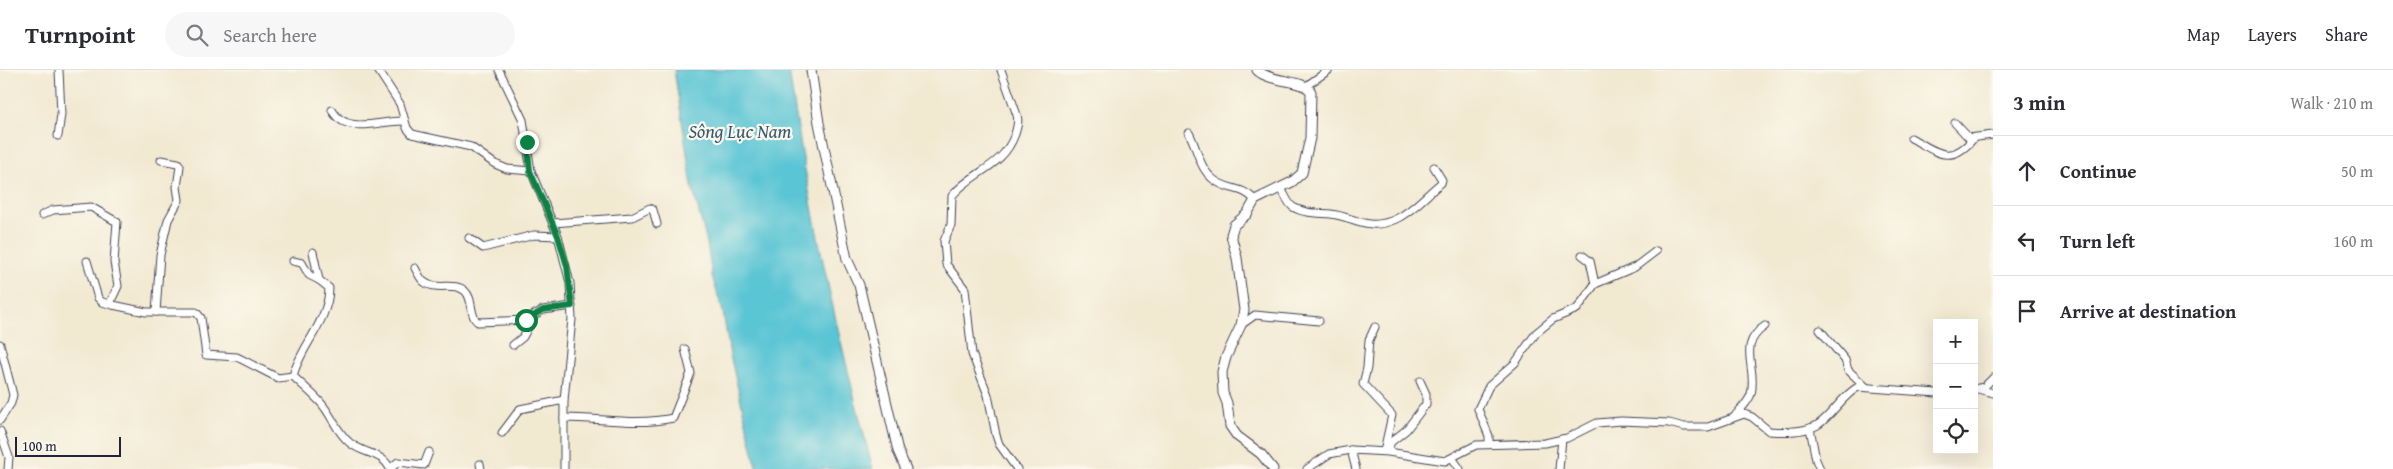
<!DOCTYPE html>
<html lang="en">
<head>
<meta charset="utf-8">
<style>
	:root { --surface:#fff; --page:#f7f7f7; --text:#2b2b33; --muted:#7c7c81; --line:#e1e1e2 }
	body { margin:0; font-family:"Gentium Book Plus",serif; background:var(--page); color:var(--text) }
	.controls { position:absolute; right:15px; bottom:15px; display:grid; overflow:hidden; border-radius:0px; box-shadow:0 5px 20px #0002 }
	.controls button { width:45px; height:45px; display:grid; place-items:center; padding:0; border:0; border-bottom:1px solid var(--line); background:var(--surface); color:var(--text); font:25px sans-serif }
	.scale { position:absolute; left:15px; bottom:12px; width:106px; box-sizing:border-box; padding-left:5px; border:2px solid #22223b; border-top:0; font-size:14px; line-height:18px; white-space:nowrap; color:#22223b; -webkit-text-stroke:4px #fbf7ec; paint-order:stroke }
	.stop { position:absolute; width:15px; height:15px; margin:-11px; border:4px solid #0b8043; border-radius:50%; background:#fff }
	.stop.end { background:#0b8043; border-color:#fff; box-shadow:0 1px 5px #0008 }
	.list { margin:0; padding:0; list-style:none }
	h2 { display:flex; justify-content:space-between; align-items:center; height:65px; margin:0; padding:0 20px; font-size:21px }
	h2 small { font-size:16px; font-weight:400; color:var(--muted) }
	.list li { display:grid; grid-template-columns:32px 1fr auto; gap:15px; align-items:center; box-sizing:border-box; height:70px; padding:0 20px; border-top:1px solid var(--line) }
	.list b { display:block; font-size:19px; white-space:nowrap }
	.list em { font-size:16px; font-style:normal; color:var(--muted) }
	.icon { flex:none; width:28px; height:28px; fill:none; stroke:currentColor; stroke-width:2; stroke-linecap:round; stroke-linejoin:round }
	.map { position:relative; flex:none; width:1993px; height:399px; overflow:hidden }
	header { display:flex; align-items:center; gap:30px; box-sizing:border-box; height:70px; padding:0 25px; background:var(--surface); border-bottom:1px solid var(--line) }
	header strong { font-size:24px }
	nav { display:flex; gap:28px; margin-inline-start:auto; font-size:18px }
	.search { width:350px; height:45px; background:var(--page); display:flex; align-items:center; gap:12px; box-sizing:border-box; padding:0 18px; border-radius:28px; color:var(--muted); font-size:19px }
	main { display:flex }
	aside { flex:1; background:var(--surface) }
	.map>svg:first-child { display:block }
	.water { fill:#5ac5d4; stroke:#3e7488 }
	.lines { fill:none; stroke-linecap:round; stroke-linejoin:round }
	.minor-casing { stroke:#414052; stroke-width:9 }
	.tertiary-casing { stroke:#414052; stroke-width:11 }
	.minor { stroke:#fff; stroke-width:7 }
	.tertiary { stroke:#fff; stroke-width:9 }
	.route { stroke:#0b8043; stroke-width:6 }
	.labels { text-anchor:middle; dominant-baseline:central; stroke-width:4.5; stroke-linejoin:round; paint-order:stroke }
	.water-label { font-size:19px; font-style:italic; fill:#365b71; stroke:#fbf7ec }
</style>
</head>
<body>
<header>
<strong>Turnpoint</strong>
<div class="search"><svg class="icon" aria-label="search" viewBox="0 0 24 24"><circle cx="10" cy="10" r="6"/><path d="M15 15l6 6"/></svg>Search here</div>
<nav><a>Map</a><a>Layers</a><a>Share</a></nav>
</header>
<main>
<div class="map">
<svg width="1993" height="399" viewBox="0 0 1993 399">
	<rect width="100%" height="100%" fill="#fbf7ec"/>
	<filter id="ink" filterUnits="userSpaceOnUse"><feTurbulence type="fractalNoise" baseFrequency=".02" numOctaves="2"/><feDisplacementMap in="SourceGraphic" scale="10" xChannelSelector="R" yChannelSelector="G"/><feConvolveMatrix kernelMatrix="1 2 1 2 8 2 1 2 1" color-interpolation-filters="sRGB"/></filter>
	<filter id="wash" filterUnits="userSpaceOnUse"><feTurbulence type="fractalNoise" baseFrequency=".0096" numOctaves="4" result="noise"/><feDisplacementMap in="SourceGraphic" scale="20" xChannelSelector="R" yChannelSelector="G"/><feGaussianBlur stdDeviation="1.12" result="paint"/><feColorMatrix in="noise" values="0 0 0 0 0 0 0 0 0 0 0 0 0 0 0 0 0 1.4 0 .05"/><feComposite in="paint" operator="in"/></filter>
	<g filter="url(#wash)">
		<rect width="100%" height="100%" fill="#f2e9d1"/>
		<path class="water" d="M674,0H789C808,134 838,268 873,399H757L730,285L723,242L712,206L707,173L692,116Z"/>
	</g>
	<g filter="url(#ink)">
		<g class="lines">
			<defs>
				<g id="minor">
					<path d="M378,0L400,34L407,58L412,64L471,77L495,94L507,99L531,101"/>
					<path d="M499,0L523,50L531,101L558,166L570,213L572,249L564,330V399"/>
					<path d="M1001,0L1017,45C1019,52 1017,57 1015,64C1003,98 972,101 952,126L951,155L944,171L946,194L965,219L972,284L988,325L996,365L999,374L1017,399"/>
					<path d="M1306,16L1329,0"/>
					<path d="M332,40C346,66 381,50 404,51"/>
					<path d="M1955,53L1969,68L1993,65"/>
					<path d="M1189,63C1199,81 1199,104 1221,114C1235,121 1242,117 1255,130"/>
					<path d="M58,66L61,44L59,0"/>
					<path d="M1911,68C1937,82 1950,96 1973,69"/>
					<path d="M1281,118C1284,123 1288,134 1293,137C1304,144 1320,143 1331,144C1355,147 1368,162 1396,149C1413,141 1427,124 1441,113L1442,110L1434,97"/>
					<path d="M42,145L53,140L91,137L117,152L114,192L118,216L111,231L113,235L146,242H196L201,248L206,285L237,287L278,308L293,306"/>
					<path d="M553,153L632,147L650,138L653,140L657,154"/>
					<path d="M469,168L483,178L534,165L558,166"/>
					<path d="M313,182L319,210L329,218C329,251 300,277 293,306C302,315 312,323 321,333C332,345 336,362 350,373C363,384 383,382 390,399"/>
					<path d="M1582,185L1590,191L1595,214"/>
					<path d="M87,191L98,228L102,232L113,235"/>
					<path d="M293,191L302,193L309,205L319,210"/>
					<path d="M415,198C417,202 420,208 423,211C435,222 454,211 465,221C474,229 469,247 478,252L526,250L543,240L572,236"/>
					<path d="M156,242L160,185L168,150L179,130L177,117L180,96L178,93L161,90"/>
					<path d="M1241,255L1255,245L1319,251"/>
					<path d="M1375,257L1369,270L1367,298L1363,314L1392,345L1384,381"/>
					<path d="M1820,260L1845,290L1848,300L1865,316"/>
					<path d="M0,274L13,325L11,333L0,350"/>
					<path d="M513,275L523,267L535,244"/>
					<path d="M1974,319L1984,317L1993,308"/>
					<path d="M1978,319L1993,323"/>
					<path d="M1735,346C1740,339 1749,332 1751,324C1758,296 1736,276 1765,256"/>
					<path d="M564,348C601,348 637,356 673,348L691,303L685,279"/>
					<path d="M1810,358L1816,390L1820,399"/>
					<path d="M0,361L9,387L8,399"/>
					<path d="M502,363L520,339L564,330"/>
					<path d="M1489,374V366L1478,339L1489,316L1515,293L1536,263L1553,249L1577,239L1595,214L1635,197L1656,181"/>
					<path d="M1388,379L1391,372L1406,360L1426,334V324L1420,311"/>
					<path d="M1351,380L1356,399"/>
					<path d="M1453,389L1460,399"/>
					<path d="M480,394L481,399"/>
					<path d="M391,398L398,392L424,395L429,382"/>
					<path d="M1307,399L1329,384L1351,380L1388,382L1445,391L1476,375L1545,373L1567,368L1597,353L1621,351L1669,353L1684,357H1708L1744,344L1752,347L1769,361C1783,362 1807,362 1819,354C1834,343 1842,326 1858,317L1937,323"/>
					<path d="M1559,399L1562,369"/>
				</g>
				<g id="tertiary">
					<path d="M811,0L819,53L847,189L859,215L898,381L906,399"/>
					<path d="M1257,0C1270,13 1305,9 1311,22L1310,68L1302,103L1292,112L1255,130L1247,144L1234,155L1231,165L1237,188L1244,240L1241,255L1226,287L1222,302L1223,323L1227,333L1230,356L1237,366L1261,384L1273,399"/>
				</g>
			</defs>
			<use href="#minor" class="minor-casing"/>
			<use href="#tertiary" class="tertiary-casing"/>
			<use href="#minor" class="minor"/>
			<use href="#tertiary" class="tertiary"/>
		</g>
	</g>
	<g class="lines" filter="url(#ink)">
		<path class="route" d="M526,250L543,240L572,236L567,196L558,166L530,101L527,72"/>
	</g>
	<g class="labels">
		<g class="water-label">
			<text x="740" y="61">Sông Lục Nam</text>
		</g>
	</g>
</svg>
<div class="controls">
<button>+</button>
<button>−</button>
<button><svg class="icon" aria-label="locate" viewBox="0 0 24 24"><circle cx="12" cy="12" r="6"/><path d="M12 2v4M12 18v4M2 12h4M18 12h4"/></svg></button>
</div>
<div class="scale">100 m</div>
<div class="stop" style="left:526px;top:250px"></div>
<div class="stop end" style="left:527px;top:72px"></div>
</div>
<aside>
<h2>3 min<small>Walk · 210 m</small></h2>
<ul class="list">
<li><svg class="icon" aria-label="ahead" viewBox="0 0 24 24"><path d="M12 20V5M6 11l6-6 6 6"/></svg><div><b>Continue</b></div><em>50 m</em></li>
<li><svg class="icon" aria-label="left" viewBox="0 0 24 24"><path d="M17 20v-9H6M10 6l-5 5 5 5"/></svg><div><b>Turn left</b></div><em>160 m</em></li>
<li><svg class="icon" aria-label="arrive" viewBox="0 0 24 24"><path d="M6 21V4h12l-3 4 3 4H6"/></svg><div><b>Arrive at destination</b></div></li>
</ul>
</aside>
</main>
</body>
</html>
